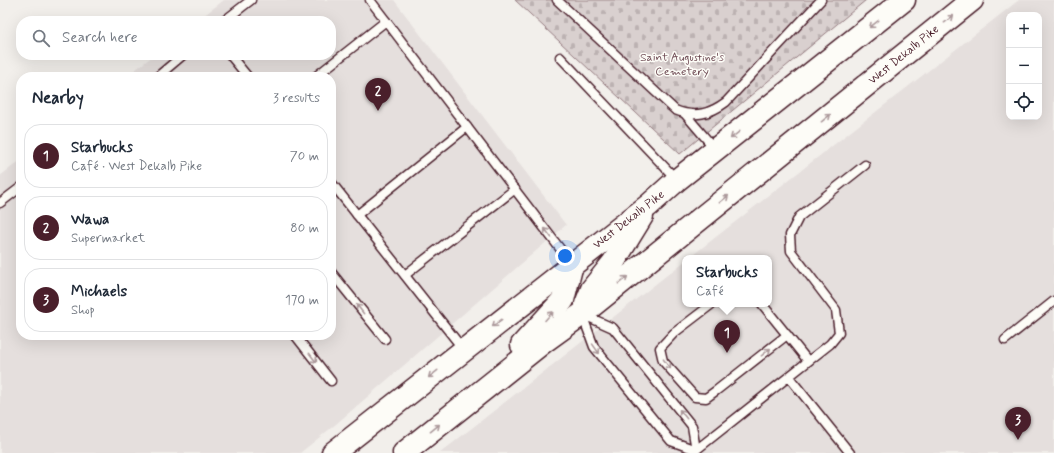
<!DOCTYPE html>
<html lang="en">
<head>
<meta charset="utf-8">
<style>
	:root { --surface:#fff; --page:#f6f6f7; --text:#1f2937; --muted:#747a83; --line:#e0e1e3; --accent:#4a1f2b }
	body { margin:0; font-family:Mynerve,sans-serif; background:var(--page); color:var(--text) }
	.controls { position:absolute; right:12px; top:12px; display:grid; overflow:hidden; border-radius:8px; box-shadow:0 4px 16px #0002 }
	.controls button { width:36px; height:36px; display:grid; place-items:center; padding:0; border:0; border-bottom:1px solid var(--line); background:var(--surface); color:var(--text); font:20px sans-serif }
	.you { position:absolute; left:565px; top:256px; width:14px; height:14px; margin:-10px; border:3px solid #fff; border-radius:50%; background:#1a73e8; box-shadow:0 0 0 6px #1a73e833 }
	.badge { display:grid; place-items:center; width:26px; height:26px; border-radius:50%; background:var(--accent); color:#fff; font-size:13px; font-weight:700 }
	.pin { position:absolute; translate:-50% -33px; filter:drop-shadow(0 1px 2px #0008) }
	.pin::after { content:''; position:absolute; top:21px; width:14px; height:12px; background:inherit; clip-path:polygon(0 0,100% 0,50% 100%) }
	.popup { position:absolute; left:682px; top:255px; width:90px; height:52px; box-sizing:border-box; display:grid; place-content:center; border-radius:8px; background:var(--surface); filter:drop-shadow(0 1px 3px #0005); font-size:13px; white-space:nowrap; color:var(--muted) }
	.popup b { font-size:15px; color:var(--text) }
	.popup::after { content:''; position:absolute; left:50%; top:100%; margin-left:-8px; border:8px solid transparent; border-top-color:var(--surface) }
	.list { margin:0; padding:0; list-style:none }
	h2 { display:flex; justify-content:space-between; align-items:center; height:52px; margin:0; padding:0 16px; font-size:17px }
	h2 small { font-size:13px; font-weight:400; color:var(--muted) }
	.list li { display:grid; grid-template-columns:26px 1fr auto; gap:12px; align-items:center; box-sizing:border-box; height:64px; margin:0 8px 8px; padding:0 8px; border:1px solid var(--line); border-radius:16px }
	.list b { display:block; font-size:15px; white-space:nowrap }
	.list p { margin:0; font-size:13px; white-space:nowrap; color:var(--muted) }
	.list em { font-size:13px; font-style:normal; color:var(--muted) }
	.icon { flex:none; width:22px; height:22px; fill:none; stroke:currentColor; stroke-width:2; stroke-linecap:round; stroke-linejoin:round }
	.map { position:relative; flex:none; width:1054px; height:453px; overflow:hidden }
	.search { position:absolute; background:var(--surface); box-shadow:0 4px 16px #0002; left:16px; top:16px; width:320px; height:44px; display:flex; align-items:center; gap:10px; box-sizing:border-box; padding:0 14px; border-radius:16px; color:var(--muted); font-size:15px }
	.panel { position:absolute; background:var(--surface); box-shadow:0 4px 16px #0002; left:16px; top:72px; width:320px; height:268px; border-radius:16px }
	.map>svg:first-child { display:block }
	.built { fill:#e5dfdd; fill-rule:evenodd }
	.cemetery { fill:url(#cemetery-stones); stroke:#92787d }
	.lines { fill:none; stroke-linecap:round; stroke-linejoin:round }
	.service-casing { stroke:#4a1f2b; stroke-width:11 }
	.trunk-casing { stroke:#4a1f2b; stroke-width:25 }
	.service { stroke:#fdfcf7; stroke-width:8 }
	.trunk { stroke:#fdfcf7; stroke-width:22 }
	.oneway { stroke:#ac999b }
	.labels { text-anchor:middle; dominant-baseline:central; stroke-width:3; stroke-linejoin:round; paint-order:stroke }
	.street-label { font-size:12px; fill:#4a1f2b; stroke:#fdfcf7 }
	.park-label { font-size:12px; fill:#6e4b54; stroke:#fdfcf7 }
</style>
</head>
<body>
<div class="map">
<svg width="1054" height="453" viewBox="0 0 1054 453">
	<defs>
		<pattern id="cemetery-stones" width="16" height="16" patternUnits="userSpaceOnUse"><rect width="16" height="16" fill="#d9d0cf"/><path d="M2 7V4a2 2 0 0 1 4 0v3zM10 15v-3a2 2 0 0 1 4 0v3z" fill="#bcb2b2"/></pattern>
	</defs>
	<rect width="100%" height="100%" fill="#f2efeb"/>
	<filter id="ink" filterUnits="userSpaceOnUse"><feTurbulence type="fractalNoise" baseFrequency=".025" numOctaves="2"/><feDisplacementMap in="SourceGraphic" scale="8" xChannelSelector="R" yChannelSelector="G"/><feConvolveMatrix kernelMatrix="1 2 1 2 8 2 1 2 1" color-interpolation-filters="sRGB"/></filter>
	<g filter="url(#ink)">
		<g class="built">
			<path d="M224,0H394L566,225L336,424L300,453H0V176L21,160V335H331V77H126L154,55H331V21H197Z"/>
			<path d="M1019,0H1054V453H440L685,261V304H769V258H689ZM1009,15H1039V117H1009Z"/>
		</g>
		<path class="cemetery" d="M515,0H866L680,154Z"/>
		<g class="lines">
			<defs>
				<g id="service">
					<path d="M370,0L571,263"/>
					<path d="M557,0L675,110C695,118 710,114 726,102L821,0"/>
					<path d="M224,21L251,0"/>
					<path d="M230,55L248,77"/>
					<path d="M560,57L677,180"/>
					<path d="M157,77L183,55"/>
					<path d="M315,77L386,21"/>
					<path d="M685,114L715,149"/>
					<path d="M331,182L463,349"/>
					<path d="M0,203L21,187"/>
					<path d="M357,215L467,127"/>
					<path d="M331,272L385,339"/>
					<path d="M405,275L515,189"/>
					<path d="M712,304L674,333L660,348L663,361L695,397L706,398L717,390L787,335"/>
					<path d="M762,304L808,361"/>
					<path d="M582,314L594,347L671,441L696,450"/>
					<path d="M584,315L613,328L692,426L696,450"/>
					<path d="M295,335L331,381"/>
					<path d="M1005,340L1054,301"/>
					<path d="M789,377L850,453"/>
					<path d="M696,450L830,344L839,333L836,310L791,251L790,235L799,217L865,165"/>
				</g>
				<g id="trunk">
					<path d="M586,304L592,289L613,263L642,216"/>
					<path d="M522,345L563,300L572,264"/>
					<path d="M333,453L649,205L677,180L904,0"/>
					<path d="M404,453L546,340L582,314L972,0"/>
				</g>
			</defs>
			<use href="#service" class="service-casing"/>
			<use href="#trunk" class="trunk-casing"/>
			<use href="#service" class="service"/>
			<use href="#trunk" class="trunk"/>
		</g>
		<defs><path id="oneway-shaft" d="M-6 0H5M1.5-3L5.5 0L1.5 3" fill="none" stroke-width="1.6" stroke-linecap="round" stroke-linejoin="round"/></defs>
		<g class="oneway">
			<use href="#oneway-shaft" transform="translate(949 19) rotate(-39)"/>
			<use href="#oneway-shaft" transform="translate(874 24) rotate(142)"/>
			<use href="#oneway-shaft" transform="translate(826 118) rotate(-39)"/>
			<use href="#oneway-shaft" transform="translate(735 135) rotate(142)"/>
			<use href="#oneway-shaft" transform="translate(724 199) rotate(-39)"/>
			<use href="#oneway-shaft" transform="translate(548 233) rotate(-127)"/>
			<use href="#oneway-shaft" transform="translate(623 280) rotate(-39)"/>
			<use href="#oneway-shaft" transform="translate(360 309) rotate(-128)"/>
			<use href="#oneway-shaft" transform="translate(549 316) rotate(-48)"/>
			<use href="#oneway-shaft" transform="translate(497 323) rotate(142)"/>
			<use href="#oneway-shaft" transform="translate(596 349) rotate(55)"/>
			<use href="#oneway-shaft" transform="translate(766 352) rotate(-39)"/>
			<use href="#oneway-shaft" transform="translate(313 358) rotate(52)"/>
			<use href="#oneway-shaft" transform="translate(667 364) rotate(53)"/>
			<use href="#oneway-shaft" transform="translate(433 374) rotate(142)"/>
			<use href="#oneway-shaft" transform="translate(683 414) rotate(-129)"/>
			<use href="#oneway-shaft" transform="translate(435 428) rotate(-39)"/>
		</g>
	</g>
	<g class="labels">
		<g class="street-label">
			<text transform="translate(904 55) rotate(-39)">West Dekalb Pike</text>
			<text transform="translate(629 220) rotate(-38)">West Dekalb Pike</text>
		</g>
		<g class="park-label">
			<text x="682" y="58">Saint Augustine's<tspan x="682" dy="14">Cemetery</tspan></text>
		</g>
	</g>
</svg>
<div class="controls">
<button>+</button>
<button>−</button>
<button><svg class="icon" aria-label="locate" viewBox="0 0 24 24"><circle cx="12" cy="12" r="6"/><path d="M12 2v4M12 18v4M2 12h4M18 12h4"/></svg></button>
</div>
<div class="you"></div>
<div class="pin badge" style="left:727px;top:353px">1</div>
<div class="popup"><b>Starbucks</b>Café</div>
<div class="pin badge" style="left:378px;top:111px">2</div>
<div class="pin badge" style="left:1018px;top:440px">3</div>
<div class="search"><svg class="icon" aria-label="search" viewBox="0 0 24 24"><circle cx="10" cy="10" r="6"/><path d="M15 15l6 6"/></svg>Search here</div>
<section class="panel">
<h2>Nearby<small>3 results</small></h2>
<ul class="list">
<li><span class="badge">1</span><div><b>Starbucks</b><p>Café · West Dekalb Pike</p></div><em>70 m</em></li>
<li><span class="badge">2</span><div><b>Wawa</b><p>Supermarket</p></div><em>80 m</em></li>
<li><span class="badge">3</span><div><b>Michaels</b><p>Shop</p></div><em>170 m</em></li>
</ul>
</section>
</div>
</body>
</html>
